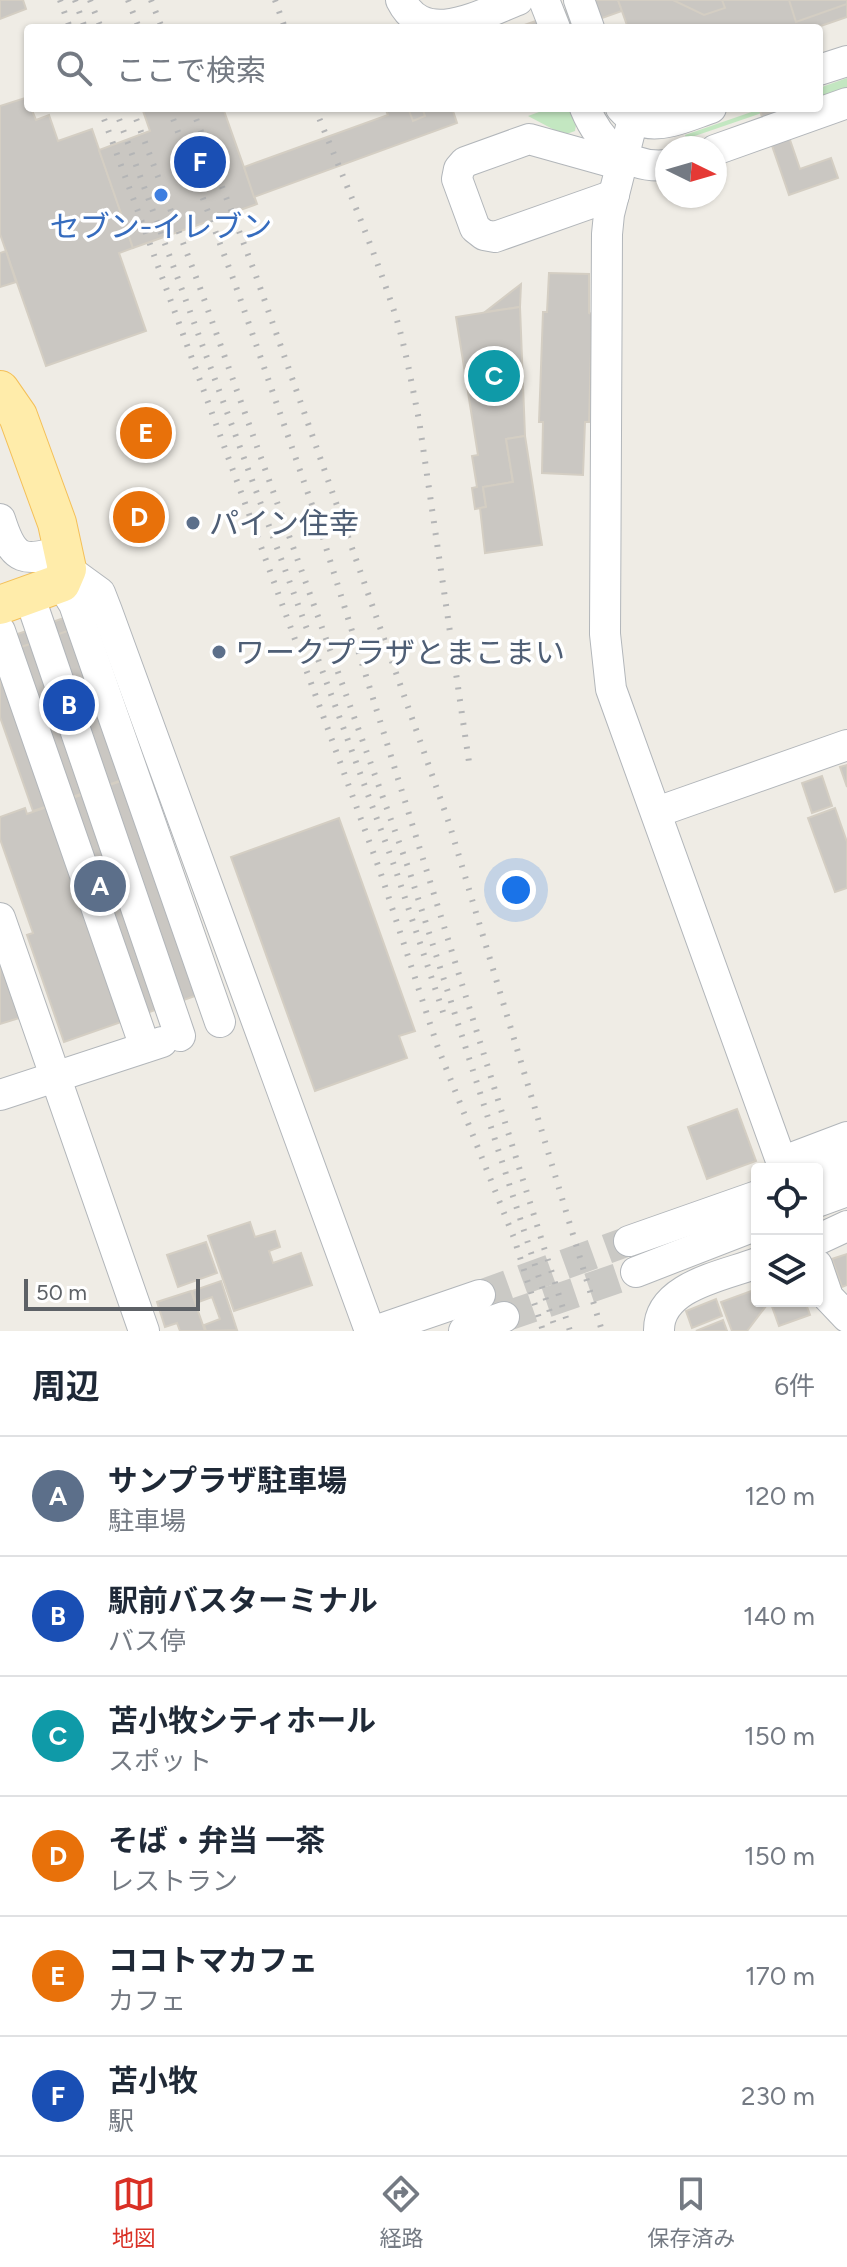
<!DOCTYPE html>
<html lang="ja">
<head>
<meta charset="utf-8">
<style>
	:root { --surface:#fff; --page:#f2f2f3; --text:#1f2937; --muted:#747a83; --line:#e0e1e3; --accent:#d93025 }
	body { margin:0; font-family:Figtree,"Noto Sans JP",sans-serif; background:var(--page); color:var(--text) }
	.controls { position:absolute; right:24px; bottom:24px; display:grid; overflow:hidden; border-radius:8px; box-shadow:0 2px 6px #0004 }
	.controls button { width:72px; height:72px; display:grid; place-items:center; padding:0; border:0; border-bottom:2px solid var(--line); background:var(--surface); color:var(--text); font:40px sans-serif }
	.compass { position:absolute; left:655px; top:136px; width:72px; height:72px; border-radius:50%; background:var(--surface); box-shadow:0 2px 6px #0004; rotate:95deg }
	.scale { position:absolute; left:24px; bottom:20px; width:176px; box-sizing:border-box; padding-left:8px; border:4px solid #5d6166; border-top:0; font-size:22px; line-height:28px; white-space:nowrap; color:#5d6166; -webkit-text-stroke:6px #fff; paint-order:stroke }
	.you { position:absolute; left:516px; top:890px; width:28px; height:28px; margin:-20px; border:6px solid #fff; border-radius:50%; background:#1a73e8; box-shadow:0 0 0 12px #1a73e833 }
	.badge { display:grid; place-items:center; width:52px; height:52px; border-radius:50%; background:var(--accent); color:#fff; font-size:26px; font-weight:700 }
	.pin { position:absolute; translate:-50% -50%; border:4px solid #fff; box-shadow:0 2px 8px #0006 }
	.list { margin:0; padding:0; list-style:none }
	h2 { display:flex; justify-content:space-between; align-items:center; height:104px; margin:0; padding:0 32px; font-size:34px }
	h2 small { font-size:26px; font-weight:400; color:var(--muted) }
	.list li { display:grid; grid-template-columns:52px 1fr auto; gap:24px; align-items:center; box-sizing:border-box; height:120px; padding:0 32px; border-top:2px solid var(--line) }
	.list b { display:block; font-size:30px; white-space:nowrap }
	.list p { margin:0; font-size:26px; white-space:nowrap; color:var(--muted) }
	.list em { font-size:26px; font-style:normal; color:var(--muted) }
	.icon { flex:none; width:44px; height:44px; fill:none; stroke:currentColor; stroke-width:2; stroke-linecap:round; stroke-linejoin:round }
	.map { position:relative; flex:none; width:847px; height:1331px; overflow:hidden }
	.search { position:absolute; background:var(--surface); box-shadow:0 2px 6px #0004; left:24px; right:24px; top:24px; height:88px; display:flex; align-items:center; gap:20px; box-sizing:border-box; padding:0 28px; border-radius:8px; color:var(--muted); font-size:30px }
	.sheet { height:824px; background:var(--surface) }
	nav { display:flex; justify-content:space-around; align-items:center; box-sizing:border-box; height:112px; border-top:2px solid var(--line); background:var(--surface); font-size:22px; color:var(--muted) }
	nav a { display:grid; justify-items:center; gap:4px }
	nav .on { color:var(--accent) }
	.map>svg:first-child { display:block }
	.green { fill:#c3e7c1 }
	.building { fill:#cac7c2; stroke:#d4cec3; stroke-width:2 }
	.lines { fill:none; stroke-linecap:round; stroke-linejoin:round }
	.minor-tunnel { stroke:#cac9c5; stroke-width:30; stroke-dasharray:30 15; stroke-linecap:butt }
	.minor-casing { stroke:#b2b6ba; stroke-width:32 }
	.major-casing { stroke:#f4c059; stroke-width:40 }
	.minor { stroke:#fff; stroke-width:30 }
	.major { stroke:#ffecaa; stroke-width:38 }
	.rail { stroke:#b4b5b6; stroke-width:6; stroke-dasharray:2 10; stroke-linecap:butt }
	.shop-dot { fill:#3f7fe0; stroke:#fff; stroke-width:3 }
	.service-dot { fill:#5c6f8a; stroke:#fff; stroke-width:3 }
	.labels { text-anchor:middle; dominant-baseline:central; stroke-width:7; stroke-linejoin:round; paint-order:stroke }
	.shop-label { font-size:30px; fill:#366cbe; stroke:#fff }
	.service-label { font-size:30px; fill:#4e5e75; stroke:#fff; text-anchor:start }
</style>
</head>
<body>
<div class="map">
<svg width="847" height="1331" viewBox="0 0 847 1331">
	<rect width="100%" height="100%" fill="#efece5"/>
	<g class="green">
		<path d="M847,78V89L819,98V88Z"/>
		<path d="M550,108H570L576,125L575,131L564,135L528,116Z"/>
		<path d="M763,108H776L686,139L685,135Z"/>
	</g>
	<g class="building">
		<path d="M0,0H23L26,9L0,19Z"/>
		<path d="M595,0H618L622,11L574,28H516Z"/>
		<path d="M618,0H847V17L815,28H628Z"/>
		<path d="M673,0H722L725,8L704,15Z"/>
		<path d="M789,0H847V4L796,22Z"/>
		<path d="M28,97V108H31L36,120L49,115L58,141L92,129L133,248L119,253L146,331L46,366L0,234V106Z"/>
		<path d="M142,108H223L257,204L133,248L99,150L150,131Z"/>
		<path d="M385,108H452L457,123L254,197L244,167L388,115Z"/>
		<path d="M408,108H422L425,116L413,121Z"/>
		<path d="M759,108H779L800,169L831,158L838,178L789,195Z"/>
		<path d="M6,251L16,282L0,287V253Z"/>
		<path d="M549,273L589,274V313L592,314L589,422H585L583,475L542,473L543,422H539L543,312H547Z"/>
		<path d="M521,284L520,307L485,312Z"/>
		<path d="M520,307L525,436L506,439L513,482L483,487L486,507L475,509L472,488L477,487L472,456L478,455L456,317Z"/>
		<path d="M525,436L542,545L485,553L480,508L486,507L483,487L513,482L506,439Z"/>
		<path d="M90,609L95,622L0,655V640Z"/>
		<path d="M70,630L122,780L108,785L56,635Z"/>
		<path d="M33,643L84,793L72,797L21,647Z"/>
		<path d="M0,667L48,806L33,811L0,717Z"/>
		<path d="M847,765V787L840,767Z"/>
		<path d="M144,773L218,988L64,1042L27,935L33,933L0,839V817L25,808L27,814Z"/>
		<path d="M822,776L832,806L812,813L802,783Z"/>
		<path d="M835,808L847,842V888L835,892L808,818Z"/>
		<path d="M339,818L415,1031L399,1036L407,1058L315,1091L231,857Z"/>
		<path d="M0,960L19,1018L0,1024Z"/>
		<path d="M737,1109L756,1161L707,1179L688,1127Z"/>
		<path d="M250,1222L255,1237L275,1231L280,1247L269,1251L273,1263L301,1253L312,1285L234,1311L208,1236Z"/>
		<path d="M206,1242L217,1273L178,1287L167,1255Z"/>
		<path d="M847,1254V1285L842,1287L832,1259Z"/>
		<path d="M221,1281L237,1330L206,1331L204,1325L220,1319L212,1297L196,1303L192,1291Z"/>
		<path d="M757,1289V1301H764L766,1306L747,1331H732L721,1302Z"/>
		<path d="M191,1291L205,1331H180L177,1323L165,1327L157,1302Z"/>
		<path d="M716,1299L722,1316L692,1328L686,1311Z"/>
		<path d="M770,1301H805L810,1315L779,1326Z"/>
		<path d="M723,1320L727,1331H696Z"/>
	</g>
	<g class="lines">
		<g class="minor-tunnel">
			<path d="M480,1295L629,1241"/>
			<path d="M504,1317L636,1272"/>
		</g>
		<defs>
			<g id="minor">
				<path d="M401,0C425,48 481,14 518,0"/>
				<path d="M544,0L555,28"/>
				<path d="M579,0L589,28"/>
				<path d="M819,70L847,61"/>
				<path d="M585,108C600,144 626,169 667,165"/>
				<path d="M621,108C646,137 681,118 711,108"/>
				<path d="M633,119L609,214L607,234L605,634L611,689L784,1169"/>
				<path d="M715,150L847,103"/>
				<path d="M614,195L495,237L484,235L475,228L457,179L459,169L465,162L529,139L622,165"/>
				<path d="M0,519C14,563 24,562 65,550"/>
				<path d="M67,569L100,593L107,611L370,1331"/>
				<path d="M61,583L74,604L220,1022"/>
				<path d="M29,595L180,1036"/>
				<path d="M0,631L145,1047"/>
				<path d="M657,812L847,745"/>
				<path d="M0,918L144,1331"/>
				<path d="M0,1095L162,1042"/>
				<path d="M781,1162L847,1137"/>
				<path d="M817,1175L847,1165"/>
				<path d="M817,1202L847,1191"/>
				<path d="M817,1240L847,1226"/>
				<path d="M629,1241L757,1196"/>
				<path d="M817,1265L828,1297L847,1317"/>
				<path d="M636,1272L757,1225"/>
				<path d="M375,1331L480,1295"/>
				<path d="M464,1331L504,1317"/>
				<path d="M659,1331C658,1286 723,1276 757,1263"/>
			</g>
			<path id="major" d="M0,390L18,416L57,523L67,569L61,583L0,605"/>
		</defs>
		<use href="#minor" class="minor-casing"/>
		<use href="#major" class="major-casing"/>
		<use href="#minor" class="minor"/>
		<use href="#major" class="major"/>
		<g class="rail">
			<path d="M60,0L70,28"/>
			<path d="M75,0L85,28"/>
			<path d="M90,0L101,28"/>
			<path d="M128,0L139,28"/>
			<path d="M151,0L162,28"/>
			<path d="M275,0L285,28"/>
			<path d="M100,108L380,871L438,1048L514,1238L543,1331"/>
			<path d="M115,108L395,868L445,1018"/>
			<path d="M132,108L199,285L409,870L556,1331"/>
			<path d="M169,108L234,281L319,525L570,1331"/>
			<path d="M192,108L255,273L449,823L602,1331"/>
			<path d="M315,108C343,177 373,246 396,317C406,350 412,386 419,420L470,769"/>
		</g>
	</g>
	<circle class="shop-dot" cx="161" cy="195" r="8"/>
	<g class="service-dot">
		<circle cx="193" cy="523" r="8"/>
		<circle cx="219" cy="652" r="8"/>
	</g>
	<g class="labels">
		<g class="shop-label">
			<text x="161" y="226">セブン-イレブン</text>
		</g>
		<g class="service-label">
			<text x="209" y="523">パイン住幸</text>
			<text x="235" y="652">ワークプラザとまこまい</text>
		</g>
	</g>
</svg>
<div class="controls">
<button><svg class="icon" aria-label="locate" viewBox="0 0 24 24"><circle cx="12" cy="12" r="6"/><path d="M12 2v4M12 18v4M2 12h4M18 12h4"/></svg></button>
<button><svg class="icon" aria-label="layers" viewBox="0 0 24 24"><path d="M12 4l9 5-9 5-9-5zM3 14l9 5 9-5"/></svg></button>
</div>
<svg class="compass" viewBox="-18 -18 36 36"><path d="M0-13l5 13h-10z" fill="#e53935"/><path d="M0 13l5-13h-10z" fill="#747a83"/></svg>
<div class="scale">50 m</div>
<div class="you"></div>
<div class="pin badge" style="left:100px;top:886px;background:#5c6f8a">A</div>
<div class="pin badge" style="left:69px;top:705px;background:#1a4fb4">B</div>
<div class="pin badge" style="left:494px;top:376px;background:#0f9aa8">C</div>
<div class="pin badge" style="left:139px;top:517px;background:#e8710a">D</div>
<div class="pin badge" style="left:146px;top:433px;background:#e8710a">E</div>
<div class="pin badge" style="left:200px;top:162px;background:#1a4fb4">F</div>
<div class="search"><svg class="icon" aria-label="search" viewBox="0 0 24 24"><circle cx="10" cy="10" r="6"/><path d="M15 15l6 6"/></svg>ここで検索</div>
</div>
<section class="sheet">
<h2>周辺<small>6件</small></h2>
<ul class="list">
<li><span class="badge" style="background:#5c6f8a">A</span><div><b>サンプラザ駐車場</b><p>駐車場</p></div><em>120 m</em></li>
<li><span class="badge" style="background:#1a4fb4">B</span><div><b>駅前バスターミナル</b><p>バス停</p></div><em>140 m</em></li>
<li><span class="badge" style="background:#0f9aa8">C</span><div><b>苫小牧シティホール</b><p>スポット</p></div><em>150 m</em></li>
<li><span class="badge" style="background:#e8710a">D</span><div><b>そば・弁当 一茶</b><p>レストラン</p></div><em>150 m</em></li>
<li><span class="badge" style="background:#e8710a">E</span><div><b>ココトマカフェ</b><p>カフェ</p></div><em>170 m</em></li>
<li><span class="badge" style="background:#1a4fb4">F</span><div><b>苫小牧</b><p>駅</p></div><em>230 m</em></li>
</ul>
</section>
<nav>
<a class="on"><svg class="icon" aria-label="map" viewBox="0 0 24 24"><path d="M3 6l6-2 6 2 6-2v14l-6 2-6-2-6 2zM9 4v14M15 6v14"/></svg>地図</a>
<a><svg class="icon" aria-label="directions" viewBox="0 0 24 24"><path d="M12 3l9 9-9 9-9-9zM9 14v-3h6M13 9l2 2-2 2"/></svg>経路</a>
<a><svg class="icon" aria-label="saved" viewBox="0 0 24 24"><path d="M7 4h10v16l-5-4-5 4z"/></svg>保存済み</a>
</nav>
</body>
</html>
